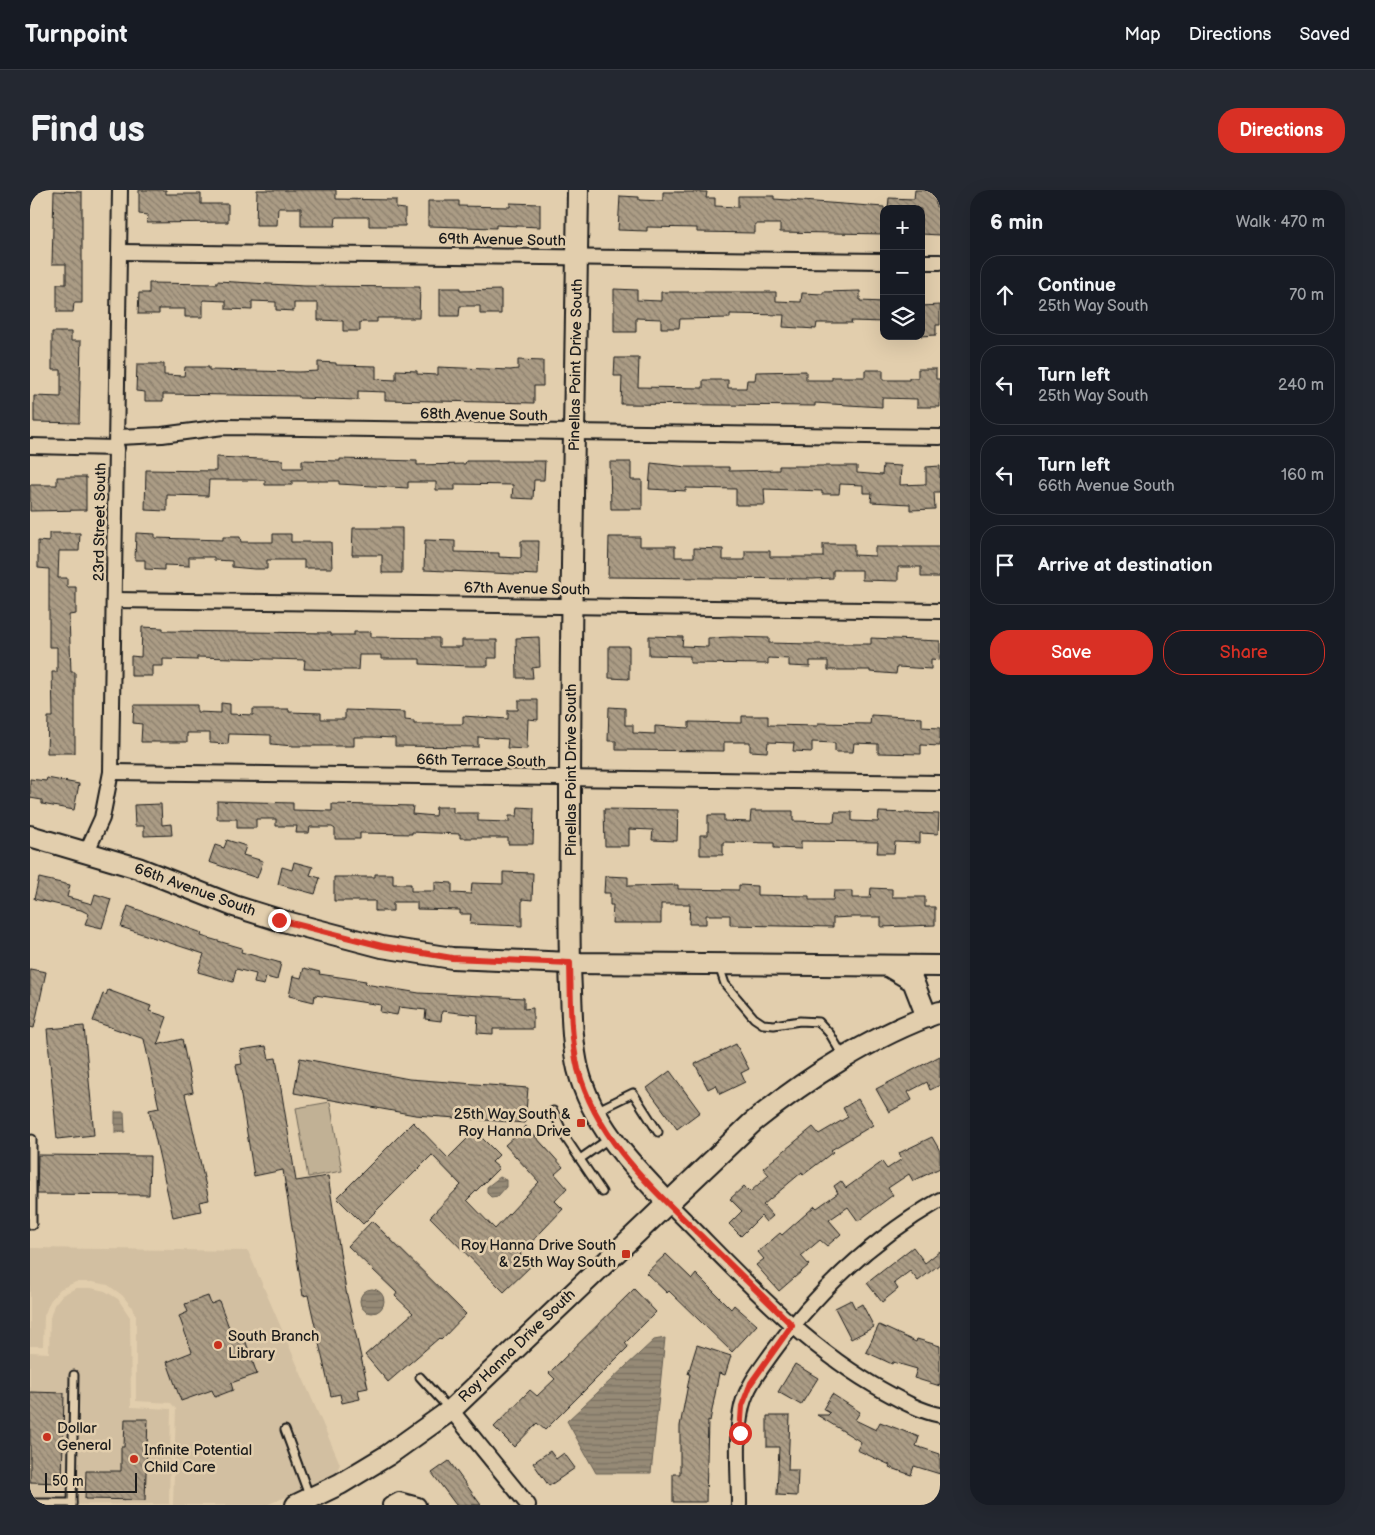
<!DOCTYPE html>
<html lang="en">
<head>
<meta charset="utf-8">
<style>
	:root { --surface:#171b24; --page:#242831; --text:#f1f3f6; --muted:#9ea1a6; --line:#363941; --accent:#d93025 }
	body { margin:0; font-family:"Balsamiq Sans",sans-serif; background:var(--page); color:var(--text) }
	.controls { position:absolute; right:15px; top:15px; display:grid; overflow:hidden; border-radius:10px; box-shadow:0 5px 20px #0002 }
	.controls button { width:45px; height:45px; display:grid; place-items:center; padding:0; border:0; border-bottom:1px solid var(--line); background:var(--surface); color:var(--text); font:25px sans-serif }
	.scale { position:absolute; left:15px; bottom:12px; width:92px; box-sizing:border-box; padding-left:5px; border:2px solid #1c1c1c; border-top:0; font-size:14px; line-height:18px; white-space:nowrap; color:#1c1c1c; -webkit-text-stroke:4px #e2cead; paint-order:stroke }
	.stop { position:absolute; width:15px; height:15px; margin:-11px; border:4px solid #d93025; border-radius:50%; background:#fff }
	.stop.end { background:#d93025; border-color:#fff; box-shadow:0 1px 5px #0008 }
	.list { margin:0; padding:0; list-style:none }
	h2 { display:flex; justify-content:space-between; align-items:center; height:65px; margin:0; padding:0 20px; font-size:21px }
	h2 small { font-size:16px; font-weight:400; color:var(--muted) }
	.list li { display:grid; grid-template-columns:32px 1fr auto; gap:15px; align-items:center; box-sizing:border-box; height:80px; margin:0 10px 10px; padding:0 10px; border:1px solid var(--line); border-radius:20px }
	.list b { display:block; font-size:19px; white-space:nowrap }
	.list p { margin:0; font-size:16px; white-space:nowrap; color:var(--muted) }
	.list em { font-size:16px; font-style:normal; color:var(--muted) }
	.actions { display:flex; gap:10px; padding:15px 20px }
	.actions a { flex:1; padding:11px 0; border:1px solid var(--accent); border-radius:20px; text-align:center; font-size:18px; color:var(--accent) }
	.actions .main { background:var(--accent); color:#fff }
	.icon { flex:none; width:28px; height:28px; fill:none; stroke:currentColor; stroke-width:2; stroke-linecap:round; stroke-linejoin:round }
	.map { position:relative; flex:none; width:910px; height:1315px; overflow:hidden; border-radius:20px }
	header { display:flex; align-items:center; gap:30px; box-sizing:border-box; height:70px; padding:0 25px; background:var(--surface); border-bottom:1px solid var(--line) }
	header strong { font-size:24px }
	nav { display:flex; gap:28px; margin-inline-start:auto; font-size:18px }
	.intro { display:flex; align-items:center; justify-content:space-between; box-sizing:border-box; height:120px; padding:0 30px }
	h1 { margin:0; font-size:35px }
	.button { padding:12px 22px; border-radius:20px; background:var(--accent); color:#fff; font-size:18px; font-weight:700 }
	main { display:flex; gap:30px; padding:0 30px }
	aside { flex:1; background:var(--surface); border-radius:20px; box-shadow:0 5px 20px #0002 }
	.map>svg:first-child { display:block }
	.built { fill:#d2bfa1 }
	.grass { fill:#c1b195; stroke:#6e6658 }
	.water { fill:url(#water-rules); stroke:#655e52 }
	.building { fill:url(#building-back-hatch); stroke:#1c1c1c }
	.lines { fill:none; stroke-linecap:round; stroke-linejoin:round }
	.lane-casing { stroke:#1c1c1c; stroke-width:11 }
	.street-casing { stroke:#1c1c1c; stroke-width:18 }
	.secondary-casing { stroke:#1c1c1c; stroke-width:24 }
	.lane { stroke:#e2cead; stroke-width:7 }
	.street { stroke:#e2cead; stroke-width:14 }
	.secondary { stroke:#e2cead; stroke-width:20 }
	.route { stroke:#d93025; stroke-width:6 }
	.poi-dot { fill:#c8321e; stroke:#e2cead; stroke-width:2 }
	.labels { text-anchor:middle; dominant-baseline:central; stroke-width:5; stroke-linejoin:round; paint-order:stroke }
	.street-label { font-size:15px; fill:#1c1c1c; stroke:#e2cead }
	.poi-label { font-size:15px; fill:#1c1c1c; stroke:#e2cead; text-anchor:start }
</style>
</head>
<body>
<header>
<strong>Turnpoint</strong>
<nav><a>Map</a><a>Directions</a><a>Saved</a></nav>
</header>
<div class="intro"><h1>Find us</h1><a class="button">Directions</a></div>
<main>
<div class="map">
<svg width="910" height="1315" viewBox="0 0 910 1315">
	<defs>
		<pattern id="water-rules" width="6" height="5" patternUnits="userSpaceOnUse" patternTransform="scale(1.25)"><rect width="6" height="5" fill="#968a76"/><path d="M0 2.5h6" fill="none" stroke="#7a7060"/></pattern>
		<pattern id="building-back-hatch" width="6" height="6" patternUnits="userSpaceOnUse" patternTransform="scale(1.25)"><rect width="6" height="6" fill="#ab9c85"/><path d="M-1 5l2 2M0 0l6 6M5-1l2 2" fill="none" stroke="#8a7e6c"/></pattern>
	</defs>
	<rect width="100%" height="100%" fill="#e2cead"/>
	<filter id="ink" filterUnits="userSpaceOnUse"><feTurbulence type="fractalNoise" baseFrequency=".02" numOctaves="2"/><feDisplacementMap in="SourceGraphic" scale="10" xChannelSelector="R" yChannelSelector="G"/><feConvolveMatrix kernelMatrix="1 2 1 2 8 2 1 2 1" color-interpolation-filters="sRGB"/></filter>
	<g filter="url(#ink)">
		<g class="built">
			<path d="M0,1058L218,1061L310,1274L304,1288L236,1315H143L146,1219L141,1213L106,1211V1126L101,1116L92,1105L78,1095L62,1092H46L30,1099L20,1111L14,1126L13,1156H0Z"/>
			<path d="M46,1098H61L75,1101L88,1109L100,1127L101,1217L141,1219L139,1314L0,1315V1162L19,1163L20,1128L24,1115L32,1105Z"/>
		</g>
		<path class="grass" d="M300,912L312,981L278,987L266,918Z"/>
		<g class="water">
			<path d="M85,922H94L95,942L85,943Z"/>
			<path d="M470,987L476,990V997L468,1006L461,1007L457,1003V997Z"/>
			<circle cx="342" cy="1111" r="12"/>
			<path d="M635,1148L621,1283H566L537,1231L624,1150Z"/>
		</g>
		<g class="building">
			<path d="M109,0H136V4H171V14H198V32L117,33L118,25L109,24Z"/>
			<path d="M227,0H306V9L366,10V18L375,19V36H339V27H306L305,36H271V18H248L247,35H226Z"/>
			<path d="M885,0H906V17H910V45L891,44V19H858L859,8L884,9Z"/>
			<path d="M24,1L52,2V113H44L43,122H27V94H36V74H22Z"/>
			<path d="M633,2H677L676,8H685V16L708,17V6H744V9L854,17V44L750,42V34H725V43L667,42V38L617,37V41L588,40L590,6L609,7V10L633,11Z"/>
			<path d="M398,11H429V16L480,17V13L510,14V37L466,35V38L398,36Z"/>
			<path d="M187,91L274,96L390,97L389,128H347V132H330V141H313V131L288,130V113H264V121L246,120V112L222,111V120L196,119V111L173,110V127H155V119H129V124H108L109,103H119V93L187,94Z"/>
			<path d="M410,98H430V101L471,100V124H450V116H430L429,126H410Z"/>
			<path d="M584,99L607,100V110L631,111V102H746V111L771,112L772,103L793,104V102L830,101V111L854,112V132L821,131L822,133H787L786,139L753,137L754,125L700,124V128L650,129L649,138H631V129L606,128V142H584Z"/>
			<path d="M910,115V135H906V145L891,146V116Z"/>
			<path d="M22,142H41V151H51L49,233L4,232V206L31,207V180H22Z"/>
			<path d="M585,168H609L608,197L673,198V190H698V198H716L717,190H725L726,182L776,181V190H802V187H835V180H853V190H879V188H888V179H906V189H910V217H887V209L852,208V217L785,213V216L591,214L592,186H584Z"/>
			<path d="M488,170L513,171V196H504V213L355,210V202L328,201V210L269,208V206L133,204V211H115V202L106,201L107,174H134V185L154,186L155,177H179V180L269,182L288,181V172L306,173V175L346,176V189L366,190V180L387,181V184L408,185V177L480,180L488,179Z"/>
			<path d="M186,267L253,270V278H272V270L310,271V269L387,271V275L435,274L436,271H515L514,290H504L503,309L482,308L483,295L425,294V300H406V292H378V298L309,294V291H262V295H235V290H179L178,306L137,305V321L115,320L116,280L186,281Z"/>
			<path d="M580,272H601V290H612V319H581Z"/>
			<path d="M621,273L657,277H699V281L749,280V276H827V283L852,285L853,275L871,276L870,295L896,294V277L910,276V302H904L905,319L880,320V314L841,312L842,303H833V295L810,294L809,304H792V301L734,299L735,315H706V299L656,298V301L619,299Z"/>
			<path d="M27,287H56V320L0,321V295H27Z"/>
			<path d="M323,338H372V383H352V365H322Z"/>
			<path d="M19,343H50L49,361H29L28,388H37V397H46V424L39,425L41,482H45V563H17L18,527H23L22,482H27V457H19V379L8,378V351L19,352Z"/>
			<path d="M106,343L125,344V348L193,350V347H210L211,352H243V344H261V352H301L302,378H274V370H237V379H224L202,377V371L184,370V367H159V376L134,375V380L115,379V370H105Z"/>
			<path d="M579,347H610V356H645V367H664V358L693,359V370H715V361H740V367H793V354H824V365L845,366V357H910V387H891V377H868V391L832,390V380H803V388L783,389L578,387Z"/>
			<path d="M395,350L425,351V362L469,363V367L491,368V351H509L508,385L394,380Z"/>
			<path d="M112,437L133,438V441L301,443V445H324V442H341V447L409,448V457H432V450H467V468H458V476H440L390,474V469H351V465H329L328,480H307L274,479L275,470L167,467V470L133,469V476H122V486H101V466L111,467Z"/>
			<path d="M619,446L653,447L652,456L678,457V448L702,447L739,448V453L780,454H841V448L910,451V470L901,469V479L867,477L866,484L840,482V480H798V471H780V477L759,476V469L738,468V474L660,473V466L619,465Z"/>
			<path d="M509,447L510,477L502,478L503,488H487L486,448Z"/>
			<path d="M579,456H599V489L579,488Z"/>
			<path d="M488,510H508V530L498,529L497,559L477,558L478,549L448,547V557L365,556V548L342,547H324V556H263L241,554V545L199,544L198,554L180,553V543H157V552H111L112,534L103,533L104,515H167V522L191,523V513L200,514V524L223,525V519H259V522L291,523V529H315V520L375,522V530L384,531V534H433V526L478,529V520H488Z"/>
			<path d="M579,517L595,518V535H603V543L625,544V536L659,538V532L712,533V526H738V535L788,536V533L840,534L841,525L892,528V537L910,538V556L891,555V564L848,563V554L824,553L823,562H805V553L782,552V562L763,561L764,553L738,552L737,562L720,561V552H694V561L586,560V551H578Z"/>
			<path d="M17,588L49,594L44,620L12,614V610L0,608V589L16,591Z"/>
			<path d="M187,611L263,613V620L302,621V614L383,616L382,624L405,626L406,617H423V623H448V631L479,632V626H487L488,617L504,618L503,654H478V648H430V644L382,642V644L330,643V649H305V639L302,637H280L279,643H266L267,636H246V629H226V638H207V629H187Z"/>
			<path d="M131,614L132,635L141,634L142,645L114,646V636H105L104,615Z"/>
			<path d="M574,619L648,620L647,651L622,650L623,640L599,639V656H575Z"/>
			<path d="M721,621H763V631L804,632L805,622H822V631L848,632L849,622L909,624L908,644L890,643V653L865,652L864,663H847L848,652L771,651V659L744,658V653L693,652V665H670V645H678V625H694V631L720,632Z"/>
			<path d="M197,650L216,656L213,665L233,671L227,688L179,672L185,655L194,658Z"/>
			<path d="M264,672L283,677L280,685L290,688L285,704L248,694L252,677L262,680Z"/>
			<path d="M473,682L503,683L502,710L492,709V736L440,734L441,724H430V720L387,719V712H363V721H345V711H304V687H345V684H363V694H381V701H405V692L422,693V703L441,704L442,693L473,694Z"/>
			<path d="M575,686L598,687V696L648,695V699L709,700V695L727,696V705L779,706V710H803L804,701H822V708H840L841,698L862,699V707H895V717H905V735L851,737V727H822L803,728V737L700,735V725H676V734H659L660,714H631V733H582L583,715H580V703H574Z"/>
			<path d="M9,688L40,695L37,707L62,714L65,704L81,709L72,738L55,734L59,724L51,720L4,709Z"/>
			<path d="M98,716L172,743L171,746L212,758L211,762L251,773L247,790L236,787L234,795L224,793L226,784L206,779L203,792L168,782L174,764L91,737Z"/>
			<path d="M274,778L290,782L289,784L336,791L335,794L389,803L494,808V819L503,818V839H463V844L447,843L448,825L412,821L411,831L395,829L396,820L369,817L367,825L350,822L351,815L285,805L284,812L259,806L263,786L271,788Z"/>
			<path d="M0,779L16,782L4,838L0,837Z"/>
			<path d="M78,800L121,816L119,821L137,827L127,855L152,849L163,902L155,904L179,1010L169,1012L171,1021L143,1027L119,920L129,918L114,849L63,831L73,804L76,805Z"/>
			<path d="M54,836L64,945L27,949L17,839Z"/>
			<path d="M706,854L719,879L711,883L715,892L690,904L686,895L678,899L665,874Z"/>
			<path d="M236,856L239,869L246,868L266,991L298,986L316,1101L338,1198L328,1200L330,1209L312,1213L310,1204L301,1206L278,1105L273,1106L253,980L224,986L206,875L212,874L210,860Z"/>
			<path d="M910,866V895L900,900L897,892L878,902L882,910L859,922L846,899Z"/>
			<path d="M270,868L379,889L498,898L495,933L385,925L264,903Z"/>
			<path d="M640,881L670,922L647,939L617,898Z"/>
			<path d="M828,909L843,935L801,960L803,962L773,985L772,982L733,1015L743,1026L736,1032L731,1026L711,1046L699,1034L712,1021L700,1009L714,996L720,1002L739,985L733,978L783,937L789,944L818,927L813,918Z"/>
			<path d="M383,932L418,968L445,941L469,965L462,972L469,978L437,1010L465,1039L509,992L475,955L496,936L533,977L525,984L537,998L525,1011L533,1019L490,1064L502,1075L474,1102L400,1027L431,995L402,965L333,1034L307,1008Z"/>
			<path d="M902,947L910,961V978L883,991L879,984L858,998L863,1005L828,1031L818,1017L799,1030L811,1044L797,1056L790,1050L771,1066L779,1075L749,1101L726,1075L734,1069L728,1062L750,1043L752,1045L785,1016L787,1018L808,1003L804,996L811,991L816,998L852,972L857,979L872,969L869,963Z"/>
			<path d="M8,965L120,966L119,1005L7,1004Z"/>
			<path d="M342,1031L436,1124L411,1150L409,1148L358,1192L335,1165L383,1123L365,1106L367,1103L318,1056Z"/>
			<path d="M883,1057L895,1073L910,1061V1074L888,1091L880,1081L864,1093L868,1099L852,1112L837,1093Z"/>
			<path d="M636,1064L662,1089L666,1084L701,1119L704,1115L727,1135L702,1162L639,1101L637,1103L616,1083Z"/>
			<path d="M604,1099L626,1122L595,1153L598,1157L515,1240L507,1233L484,1257L464,1237L500,1200L507,1206L525,1189L519,1183Z"/>
			<path d="M178,1106L181,1114L189,1111L203,1148L213,1144L227,1184L201,1193L203,1200L185,1207L182,1200L151,1211L137,1172L162,1162L149,1126L158,1122L155,1114Z"/>
			<path d="M821,1110L825,1118L832,1114L844,1137L821,1149L805,1118Z"/>
			<path d="M849,1135L886,1152L887,1149L910,1156V1196L884,1188L887,1179L863,1172L862,1174L836,1162Z"/>
			<path d="M667,1155L701,1166L695,1185L689,1183L680,1231L678,1230L676,1312H643V1284H650V1236L660,1184H658Z"/>
			<path d="M765,1174L788,1188L771,1215L748,1202Z"/>
			<path d="M0,1202L34,1203L32,1293L0,1292Z"/>
			<path d="M802,1204L830,1222L825,1230L846,1240L850,1232L889,1247L886,1256L910,1264V1284L884,1276L881,1285L859,1277L860,1275L827,1260L831,1252L787,1225H798L800,1223L793,1219Z"/>
			<path d="M737,1226H760L758,1280H768L767,1306L747,1305L749,1257H737Z"/>
			<path d="M95,1229H118L115,1310L55,1309L56,1281H91V1257H94Z"/>
			<path d="M520,1261L526,1269L534,1263L545,1278L519,1296L503,1273Z"/>
			<path d="M419,1271L451,1315H426L402,1283Z"/>
		</g>
		<g class="lines">
			<defs>
				<g id="lane">
					<path d="M689,776L695,794L724,828L733,834L744,835L770,831L789,832L800,844L814,868"/>
					<path d="M523,921L535,947L572,1002"/>
					<path d="M566,921L603,903L628,942"/>
					<path d="M2,949V1035"/>
					<path d="M550,969L580,948"/>
					<path d="M390,1187L420,1220"/>
					<path d="M255,1240L280,1308"/>
					<path d="M0,1313H42"/>
					<path d="M42,1315L44,1185"/>
				</g>
				<g id="street">
					<path d="M90,62L854,71"/>
					<path d="M891,72H910"/>
					<path d="M88,247L132,245L193,237L910,247"/>
					<path d="M0,256L87,258"/>
					<path d="M84,410L910,421"/>
					<path d="M81,582L910,593"/>
					<path d="M57,661L72,628L81,582L90,0"/>
					<path d="M637,1012C705,1079 770,1155 854,1201C872,1211 890,1221 910,1225"/>
					<path d="M421,1220L498,1315"/>
					<path d="M360,1315L369,1310L388,1315"/>
					<path d="M709,1315C709,1283 705,1247 712,1216C717,1196 730,1180 742,1163C787,1101 843,1049 910,1010"/>
				</g>
				<g id="secondary">
					<path d="M548,0C545,206 540,412 540,617C540,678 538,740 541,801C542,827 542,853 548,879C562,934 599,972 637,1012"/>
					<path d="M0,646L108,678L204,716L249,730L352,757L422,768L540,773L910,776"/>
					<path d="M858,776L883,791L897,827"/>
					<path d="M266,1315L310,1294L358,1265L421,1220L723,932C777,888 844,845 910,822"/>
				</g>
			</defs>
			<use href="#lane" class="lane-casing"/>
			<use href="#street" class="street-casing"/>
			<use href="#secondary" class="secondary-casing"/>
			<use href="#lane" class="lane"/>
			<use href="#street" class="street"/>
			<use href="#secondary" class="secondary"/>
		</g>
	</g>
	<g class="lines" filter="url(#ink)">
		<path class="route" d="M249,730L352,756L422,768L540,773C541,808 540,845 548,879C566,948 621,997 670,1045C701,1075 731,1105 762,1135L721,1193L712,1216L710,1243"/>
	</g>
	<g class="poi-dot">
		<rect x="546" y="928" width="10" height="10" rx="2.5"/>
		<rect x="591" y="1059" width="10" height="10" rx="2.5"/>
		<circle cx="188" cy="1155" r="5"/>
		<circle cx="17" cy="1247" r="5"/>
		<circle cx="104" cy="1269" r="5"/>
	</g>
	<g class="labels">
		<g class="street-label">
			<text transform="translate(472 50) rotate(1)">69th Avenue South</text>
			<text transform="translate(546 175) rotate(-89)">Pinellas Point Drive South</text>
			<text transform="translate(454 225) rotate(1)">68th Avenue South</text>
			<text transform="translate(70 332) rotate(-89)">23rd Street South</text>
			<text transform="translate(497 399) rotate(1)">67th Avenue South</text>
			<text transform="translate(451 571) rotate(1)">66th Terrace South</text>
			<text transform="translate(541 580) rotate(-90)">Pinellas Point Drive South</text>
			<text transform="translate(165 700) rotate(20)">66th Avenue South</text>
			<text transform="translate(487 1156) rotate(-44)">Roy Hanna Drive South</text>
		</g>
		<g class="poi-label">
			<text x="541" y="924" text-anchor="end">25th Way South &amp;<tspan x="541" dy="17">Roy Hanna Drive</tspan></text>
			<text x="586" y="1055" text-anchor="end">Roy Hanna Drive South<tspan x="586" dy="17">&amp; 25th Way South</tspan></text>
			<text x="198" y="1146">South Branch<tspan x="198" dy="17">Library</tspan></text>
			<text x="27" y="1238">Dollar<tspan x="27" dy="17">General</tspan></text>
			<text x="114" y="1260">Infinite Potential<tspan x="114" dy="17">Child Care</tspan></text>
		</g>
	</g>
</svg>
<div class="controls">
<button>+</button>
<button>−</button>
<button><svg class="icon" aria-label="layers" viewBox="0 0 24 24"><path d="M12 4l9 5-9 5-9-5zM3 14l9 5 9-5"/></svg></button>
</div>
<div class="scale">50 m</div>
<div class="stop" style="left:710px;top:1243px"></div>
<div class="stop end" style="left:249px;top:730px"></div>
</div>
<aside>
<h2>6 min<small>Walk · 470 m</small></h2>
<ul class="list">
<li><svg class="icon" aria-label="ahead" viewBox="0 0 24 24"><path d="M12 20V5M6 11l6-6 6 6"/></svg><div><b>Continue</b><p>25th Way South</p></div><em>70 m</em></li>
<li><svg class="icon" aria-label="left" viewBox="0 0 24 24"><path d="M17 20v-9H6M10 6l-5 5 5 5"/></svg><div><b>Turn left</b><p>25th Way South</p></div><em>240 m</em></li>
<li><svg class="icon" aria-label="left" viewBox="0 0 24 24"><path d="M17 20v-9H6M10 6l-5 5 5 5"/></svg><div><b>Turn left</b><p>66th Avenue South</p></div><em>160 m</em></li>
<li><svg class="icon" aria-label="arrive" viewBox="0 0 24 24"><path d="M6 21V4h12l-3 4 3 4H6"/></svg><div><b>Arrive at destination</b></div></li>
</ul>
<div class="actions"><a class="main">Save</a><a>Share</a></div>
</aside>
</main>
</body>
</html>
